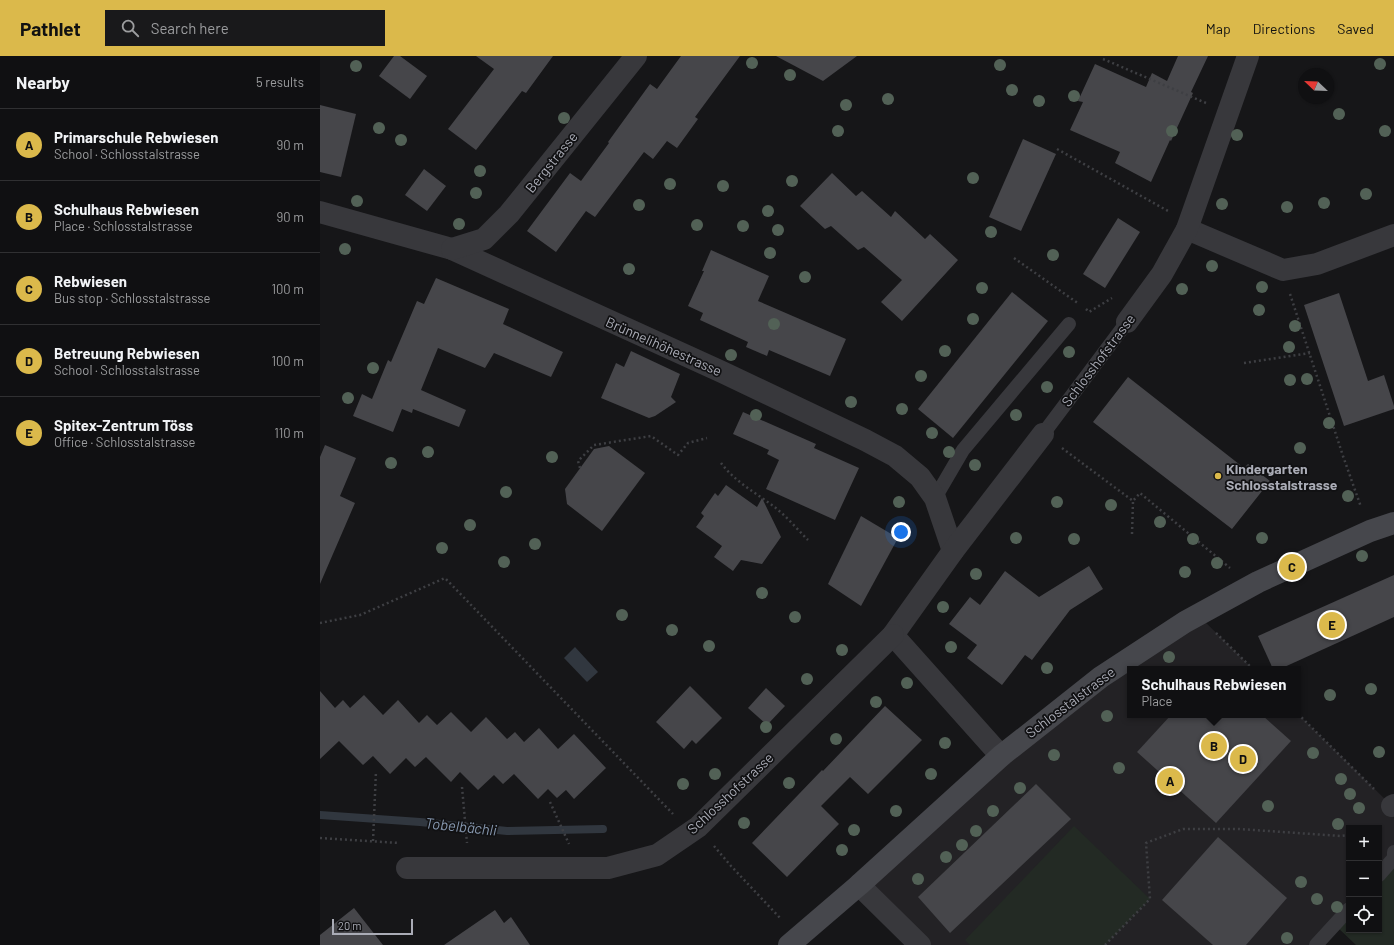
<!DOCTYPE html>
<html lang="en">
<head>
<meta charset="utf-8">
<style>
	:root { --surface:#101012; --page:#19191b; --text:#f1f3f6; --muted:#9c9d9f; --line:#303032; --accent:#dbb94b }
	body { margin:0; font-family:Barlow,sans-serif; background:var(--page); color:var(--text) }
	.controls { position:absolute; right:12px; bottom:12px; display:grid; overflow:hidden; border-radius:0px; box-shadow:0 1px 3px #0004 }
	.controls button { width:36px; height:36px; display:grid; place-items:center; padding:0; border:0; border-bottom:1px solid var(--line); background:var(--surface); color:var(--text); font:20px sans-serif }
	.compass { position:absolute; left:978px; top:12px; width:36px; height:36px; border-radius:50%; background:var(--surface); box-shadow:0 1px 3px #0004; rotate:293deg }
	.scale { position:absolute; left:12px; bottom:10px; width:81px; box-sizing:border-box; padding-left:4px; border:2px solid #aaacb6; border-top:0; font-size:11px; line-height:14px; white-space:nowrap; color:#aaacb6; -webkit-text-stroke:3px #111113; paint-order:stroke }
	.you { position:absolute; left:581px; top:476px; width:14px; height:14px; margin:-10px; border:3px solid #fff; border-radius:50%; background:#1a73e8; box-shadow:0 0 0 6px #1a73e833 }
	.badge { display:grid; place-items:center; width:26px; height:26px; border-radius:50%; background:var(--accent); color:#111; font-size:13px; font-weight:700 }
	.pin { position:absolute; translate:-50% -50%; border:2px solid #fff; box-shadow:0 1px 4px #0006 }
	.popup { position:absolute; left:807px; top:610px; width:174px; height:52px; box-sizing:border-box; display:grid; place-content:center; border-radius:0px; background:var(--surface); filter:drop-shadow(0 1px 3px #0005); font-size:13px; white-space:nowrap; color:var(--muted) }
	.popup b { font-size:15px; color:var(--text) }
	.popup::after { content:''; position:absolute; left:50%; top:100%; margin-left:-8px; border:8px solid transparent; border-top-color:var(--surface) }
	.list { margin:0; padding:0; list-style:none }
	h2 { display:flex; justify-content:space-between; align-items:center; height:52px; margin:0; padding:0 16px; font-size:17px }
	h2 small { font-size:13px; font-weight:400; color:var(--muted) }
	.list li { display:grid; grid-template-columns:26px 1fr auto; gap:12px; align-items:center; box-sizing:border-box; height:72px; padding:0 16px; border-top:1px solid var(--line) }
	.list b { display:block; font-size:15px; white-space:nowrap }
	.list p { margin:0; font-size:13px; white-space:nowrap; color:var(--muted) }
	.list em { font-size:13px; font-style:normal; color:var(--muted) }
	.icon { flex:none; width:22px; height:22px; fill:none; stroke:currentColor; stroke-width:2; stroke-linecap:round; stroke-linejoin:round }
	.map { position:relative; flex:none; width:1074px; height:889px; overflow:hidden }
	header { display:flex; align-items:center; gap:24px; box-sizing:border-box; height:56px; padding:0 20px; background:var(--accent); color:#111 }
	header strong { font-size:19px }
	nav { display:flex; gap:22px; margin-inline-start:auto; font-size:14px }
	.search { width:280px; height:36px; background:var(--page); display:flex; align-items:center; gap:10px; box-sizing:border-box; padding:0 14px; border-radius:0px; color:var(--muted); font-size:15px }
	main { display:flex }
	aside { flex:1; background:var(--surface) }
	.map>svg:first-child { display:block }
	.built { fill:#232225 }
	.green { fill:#232a24 }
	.water { fill:#31373f }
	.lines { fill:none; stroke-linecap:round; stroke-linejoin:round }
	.stream { stroke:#31373f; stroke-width:8 }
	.building { fill:#46464a }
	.path { stroke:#3e3f43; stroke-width:2.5; stroke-dasharray:2 3; stroke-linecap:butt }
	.service { stroke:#38383c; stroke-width:14 }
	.minor { stroke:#38383c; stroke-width:22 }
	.secondary { stroke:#46474c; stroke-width:22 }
	.tree { fill:#526156 }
	.poi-dot { fill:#dbb94b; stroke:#111113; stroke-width:1.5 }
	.labels { text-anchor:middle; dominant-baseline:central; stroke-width:3.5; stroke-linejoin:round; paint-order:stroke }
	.street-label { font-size:14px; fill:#aaacb6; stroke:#111113 }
	.poi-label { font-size:14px; font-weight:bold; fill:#aaacb6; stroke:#111113; text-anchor:start }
	.water-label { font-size:15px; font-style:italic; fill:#8596ad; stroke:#111113 }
</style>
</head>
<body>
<header>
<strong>Pathlet</strong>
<div class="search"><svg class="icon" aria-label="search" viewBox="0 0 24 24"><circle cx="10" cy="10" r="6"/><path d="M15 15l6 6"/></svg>Search here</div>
<nav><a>Map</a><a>Directions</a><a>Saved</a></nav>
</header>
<main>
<aside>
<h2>Nearby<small>5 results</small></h2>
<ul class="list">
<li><span class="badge">A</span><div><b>Primarschule Rebwiesen</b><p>School · Schlosstalstrasse</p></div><em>90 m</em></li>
<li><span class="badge">B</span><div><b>Schulhaus Rebwiesen</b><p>Place · Schlosstalstrasse</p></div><em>90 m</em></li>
<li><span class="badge">C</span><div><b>Rebwiesen</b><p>Bus stop · Schlosstalstrasse</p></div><em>100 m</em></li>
<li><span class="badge">D</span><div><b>Betreuung Rebwiesen</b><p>School · Schlosstalstrasse</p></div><em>100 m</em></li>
<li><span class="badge">E</span><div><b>Spitex-Zentrum Töss</b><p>Office · Schlosstalstrasse</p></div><em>110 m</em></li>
</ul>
</aside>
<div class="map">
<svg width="1074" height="889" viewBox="0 0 1074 889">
	<rect width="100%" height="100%" fill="#161618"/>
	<path class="built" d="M878,559L933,613H810V659H978V658L1072,750L1074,763V796L1059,819V772H1029V853L996,889H600L539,829L586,787Z"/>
	<g class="green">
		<path d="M754,770L830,843L785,889H650L645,884Z"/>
		<path d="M1074,796V889H1036L1015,869L1029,853V874H1059V819Z"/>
	</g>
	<path class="water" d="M255,591L278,616L267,626L244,602Z"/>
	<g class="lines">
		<path class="stream" d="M0,759L100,766L187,775L283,773"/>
	</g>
	<g class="building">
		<path d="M74,0H80L107,20L90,43L59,20Z"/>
		<path d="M156,0H233L206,37L202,35L156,94L128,73L174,13Z"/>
		<path d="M361,0H420L375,61L378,63L357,92L347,85L333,103L324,96L275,161L266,155L236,196L207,175L250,117L261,125L289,87L288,86L330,28L337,33Z"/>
		<path d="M456,0H537L503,25Z"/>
		<path d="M858,0H888L871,36L873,37L851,85L850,84L831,126L795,107L800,96L750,74L763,46L758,45L775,8L826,31L832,17L847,25Z"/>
		<path d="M0,49L36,58L21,121L0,116Z"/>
		<path d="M703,83L736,98L701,175L669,161Z"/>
		<path d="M104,113L126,130L107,155L85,139Z"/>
		<path d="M512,117L536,140L542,135L571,161L575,155L605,183L610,178L638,204L582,265L561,246L582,224L544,191L538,194L511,170L505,173L480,150Z"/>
		<path d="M798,162L820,176L785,232L763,218Z"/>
		<path d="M391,194L449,220L438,245L526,283L510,320L449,294L447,300L426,291L428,286L380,264L383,257L368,250L384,215H382Z"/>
		<path d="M116,222L189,253L183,268L243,296L231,321L174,297L165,312L118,292L101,334L146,354L139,371L93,353L92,357L82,353L73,376L33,360L42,338L52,343L68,304L71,306L97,245L104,248Z"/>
		<path d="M692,236L728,265L633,382L598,353Z"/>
		<path d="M1019,237L1048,325L1064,319L1074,350V353L1024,370L984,249Z"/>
		<path d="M311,295L360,318L351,341L356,346L335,360L329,362L281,342L296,307L304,311Z"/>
		<path d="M808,321L924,412L928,408L950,425L912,473L773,366Z"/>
		<path d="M423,356L496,388L494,392L539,412L515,464L446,433L459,404L447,398L449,394L413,378Z"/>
		<path d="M5,389L36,402L20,440L35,447L0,528V401Z"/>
		<path d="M289,390L325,417L282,475L247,448L245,433L274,393Z"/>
		<path d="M406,429L437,451L442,442L461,481L442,508L421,504L413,515L394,501L402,490L376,471L384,460L381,457L395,437L398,440Z"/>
		<path d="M541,460L578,482L541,550L508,528Z"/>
		<path d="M769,510L783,533L750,554L712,604L705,599L682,629L647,602L657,589L629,568L650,541L660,549L685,515L719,541Z"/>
		<path d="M1074,519V561L960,613H953L938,580Z"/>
		<path d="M370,630L402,662L376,688L372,684L364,693L336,666Z"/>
		<path d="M446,632L465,650L447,669L428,652Z"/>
		<path d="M0,635L15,652L23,644L30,652L44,639L63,659L78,644L99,667L107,659L117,669L131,656L151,676L166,661L187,683L195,676L204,686L219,672L238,693L254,678L286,712L254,743L246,734L237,742L228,733L218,743L194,718L183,728L174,719L158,734L140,716L131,726L106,701L95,711L86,702L70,718L53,700L43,709L19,685L0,703Z"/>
		<path d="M565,650L602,684L548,738L530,721L501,750L519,768L467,821L432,787L502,714L503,715Z"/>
		<path d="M851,659H942L971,685L896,767L817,696Z"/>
		<path d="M716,728L751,763L630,877L598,841Z"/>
		<path d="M898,781L967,842L926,889H893L842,844Z"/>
		<path d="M34,852L63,889H0V879Z"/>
		<path d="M175,854L184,867L191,861L210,889H124Z"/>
	</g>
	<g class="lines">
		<g class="path">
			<path d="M783,3L886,47"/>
			<path d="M737,93L848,155"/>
			<path d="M694,202L759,248"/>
			<path d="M970,238L1023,400L1041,451"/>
			<path d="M766,253L769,256L792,242"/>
			<path d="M924,307L990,297"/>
			<path d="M742,392L813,445L820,437L910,512"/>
			<path d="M401,407C415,426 438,438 457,453C468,462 478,474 488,484"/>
			<path d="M260,412L258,405L274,389L331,380L358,399L368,387L387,382"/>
			<path d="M812,478L813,445"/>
			<path d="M0,567L40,559L125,522L353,758"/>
			<path d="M896,577L933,613"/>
			<path d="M978,658L1054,733"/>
			<path d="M142,731L147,787"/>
			<path d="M230,746L249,788"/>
			<path d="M0,782L79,787"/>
			<path d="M53,785L56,715"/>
			<path d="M394,790L411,810L461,863"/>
			<path d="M785,889L830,843L826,787L863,773H919L1021,780L1029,779"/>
		</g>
		<g class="service">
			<path d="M723,378L807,266"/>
			<path d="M615,442L643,394L749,268"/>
			<path d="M1059,819L1074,802V796"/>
			<path d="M996,889L1029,853"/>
		</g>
		<g class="minor">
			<path d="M0,156L132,193L402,316L545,384L575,400L600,421L615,442L633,495"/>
			<path d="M867,173L963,214L997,208L1074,179"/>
			<path d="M132,193L164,183L189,158L316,0"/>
			<path d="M807,266L842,218L867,173L928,0"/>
			<path d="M681,700L573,579L633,495L723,378"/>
			<path d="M1072,750L1074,749"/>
			<path d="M87,812H288L337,799L378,771L573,579"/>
			<path d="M539,829L600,889"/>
		</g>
		<path class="secondary" d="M469,889L539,829L681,700L781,621L865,566L938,526L1050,475L1074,467"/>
	</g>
	<g class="tree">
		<circle cx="432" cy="7" r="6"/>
		<circle cx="1060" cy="8" r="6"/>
		<circle cx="680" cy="9" r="6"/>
		<circle cx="36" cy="10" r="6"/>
		<circle cx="470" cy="19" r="6"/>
		<circle cx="692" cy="34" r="6"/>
		<circle cx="754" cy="40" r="6"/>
		<circle cx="568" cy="43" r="6"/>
		<circle cx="719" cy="45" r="6"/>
		<circle cx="526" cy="49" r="6"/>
		<circle cx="1019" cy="58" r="6"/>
		<circle cx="244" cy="62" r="6"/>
		<circle cx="59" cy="72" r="6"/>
		<circle cx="518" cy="75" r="6"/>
		<circle cx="852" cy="75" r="6"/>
		<circle cx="1065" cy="75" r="6"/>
		<circle cx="917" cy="79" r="6"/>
		<circle cx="81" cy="84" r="6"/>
		<circle cx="160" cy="115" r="6"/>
		<circle cx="653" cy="122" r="6"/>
		<circle cx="472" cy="125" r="6"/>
		<circle cx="350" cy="128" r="6"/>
		<circle cx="403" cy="130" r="6"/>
		<circle cx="156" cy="137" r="6"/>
		<circle cx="1046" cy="138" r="6"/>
		<circle cx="37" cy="145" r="6"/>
		<circle cx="1004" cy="147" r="6"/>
		<circle cx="902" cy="148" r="6"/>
		<circle cx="319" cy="149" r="6"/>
		<circle cx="967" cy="151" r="6"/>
		<circle cx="448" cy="155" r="6"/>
		<circle cx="139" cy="168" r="6"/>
		<circle cx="377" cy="169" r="6"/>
		<circle cx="423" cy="170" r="6"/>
		<circle cx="458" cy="174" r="6"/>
		<circle cx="671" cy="176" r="6"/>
		<circle cx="25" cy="193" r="6"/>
		<circle cx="450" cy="197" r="6"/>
		<circle cx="733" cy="199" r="6"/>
		<circle cx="892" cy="210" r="6"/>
		<circle cx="309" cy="213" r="6"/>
		<circle cx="485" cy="221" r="6"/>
		<circle cx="942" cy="231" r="6"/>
		<circle cx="662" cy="232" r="6"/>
		<circle cx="862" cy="233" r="6"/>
		<circle cx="939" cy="254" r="6"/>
		<circle cx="653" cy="263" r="6"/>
		<circle cx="454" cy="268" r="6"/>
		<circle cx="975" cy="270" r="6"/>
		<circle cx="969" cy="291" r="6"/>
		<circle cx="625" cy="295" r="6"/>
		<circle cx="749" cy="296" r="6"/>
		<circle cx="411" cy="299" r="6"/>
		<circle cx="53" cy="312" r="6"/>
		<circle cx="601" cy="320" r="6"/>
		<circle cx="987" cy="323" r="6"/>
		<circle cx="970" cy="324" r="6"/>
		<circle cx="727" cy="331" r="6"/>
		<circle cx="28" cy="342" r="6"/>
		<circle cx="531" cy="346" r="6"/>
		<circle cx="582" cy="353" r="6"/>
		<circle cx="436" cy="359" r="6"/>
		<circle cx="696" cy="359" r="6"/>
		<circle cx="1009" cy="367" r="6"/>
		<circle cx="612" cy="377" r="6"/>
		<circle cx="980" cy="392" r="6"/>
		<circle cx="108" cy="396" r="6"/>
		<circle cx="629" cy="396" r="6"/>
		<circle cx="232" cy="401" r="6"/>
		<circle cx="71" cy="407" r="6"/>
		<circle cx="655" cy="409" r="6"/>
		<circle cx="186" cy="436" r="6"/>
		<circle cx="1028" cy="440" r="6"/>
		<circle cx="579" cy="446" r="6"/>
		<circle cx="737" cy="446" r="6"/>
		<circle cx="791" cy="449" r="6"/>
		<circle cx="840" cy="466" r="6"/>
		<circle cx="150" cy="469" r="6"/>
		<circle cx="696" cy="482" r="6"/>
		<circle cx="942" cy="482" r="6"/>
		<circle cx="754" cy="483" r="6"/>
		<circle cx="873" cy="483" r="6"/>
		<circle cx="215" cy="488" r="6"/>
		<circle cx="122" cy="492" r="6"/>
		<circle cx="1042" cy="500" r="6"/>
		<circle cx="184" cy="506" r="6"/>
		<circle cx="897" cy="507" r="6"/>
		<circle cx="865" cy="516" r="6"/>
		<circle cx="656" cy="518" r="6"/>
		<circle cx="442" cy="537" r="6"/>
		<circle cx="623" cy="551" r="6"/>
		<circle cx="302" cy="559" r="6"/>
		<circle cx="475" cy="561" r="6"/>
		<circle cx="352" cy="574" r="6"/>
		<circle cx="389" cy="590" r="6"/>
		<circle cx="631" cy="591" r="6"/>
		<circle cx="522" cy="594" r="6"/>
		<circle cx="849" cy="601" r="6"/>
		<circle cx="727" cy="612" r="6"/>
		<circle cx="487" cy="623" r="6"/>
		<circle cx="587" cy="627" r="6"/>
		<circle cx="1051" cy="633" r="6"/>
		<circle cx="1010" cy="639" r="6"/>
		<circle cx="556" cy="646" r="6"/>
		<circle cx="787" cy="660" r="6"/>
		<circle cx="446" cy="671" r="6"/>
		<circle cx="516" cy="683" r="6"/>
		<circle cx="625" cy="687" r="6"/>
		<circle cx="1059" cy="696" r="6"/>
		<circle cx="993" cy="697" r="6"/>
		<circle cx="734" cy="699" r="6"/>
		<circle cx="799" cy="712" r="6"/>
		<circle cx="395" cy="718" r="6"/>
		<circle cx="611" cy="718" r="6"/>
		<circle cx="1021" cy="723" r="6"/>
		<circle cx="469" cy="727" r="6"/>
		<circle cx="363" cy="728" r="6"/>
		<circle cx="700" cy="732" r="6"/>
		<circle cx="1030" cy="738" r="6"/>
		<circle cx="948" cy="750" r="6"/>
		<circle cx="1039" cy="752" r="6"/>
		<circle cx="576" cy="755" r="6"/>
		<circle cx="673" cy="755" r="6"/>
		<circle cx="424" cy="767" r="6"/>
		<circle cx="1018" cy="768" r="6"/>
		<circle cx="534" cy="774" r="6"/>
		<circle cx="656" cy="775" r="6"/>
		<circle cx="642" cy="789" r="6"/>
		<circle cx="522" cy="794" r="6"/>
		<circle cx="626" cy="801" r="6"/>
		<circle cx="598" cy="823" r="6"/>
		<circle cx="981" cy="826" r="6"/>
		<circle cx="997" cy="843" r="6"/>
		<circle cx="1017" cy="851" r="6"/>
		<circle cx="967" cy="882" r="6"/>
	</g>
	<circle class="poi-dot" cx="898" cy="420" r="4"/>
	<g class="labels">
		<g class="street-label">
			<text transform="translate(231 106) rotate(-51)">Bergstrasse</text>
			<text transform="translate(344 290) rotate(24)">Brünnelihöhestrasse</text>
			<text transform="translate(778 304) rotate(-53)">Schlosshofstrasse</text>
			<text transform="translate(750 646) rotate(-37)">Schlosstalstrasse</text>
			<text transform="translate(410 737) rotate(-43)">Schlosshofstrasse</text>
		</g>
		<g class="poi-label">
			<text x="906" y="412">Kindergarten<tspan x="906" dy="16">Schlosstalstrasse</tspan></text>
		</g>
		<g class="water-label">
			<text transform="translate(141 770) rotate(6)">Tobelbächli</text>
		</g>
	</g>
</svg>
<div class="controls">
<button>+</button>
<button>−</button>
<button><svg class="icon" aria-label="locate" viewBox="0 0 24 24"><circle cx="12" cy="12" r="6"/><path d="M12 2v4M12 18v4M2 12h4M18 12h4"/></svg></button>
</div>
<svg class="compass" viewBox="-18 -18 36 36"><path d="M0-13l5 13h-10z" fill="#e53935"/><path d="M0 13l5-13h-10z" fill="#9c9d9f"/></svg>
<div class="scale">20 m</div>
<div class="you"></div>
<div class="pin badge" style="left:850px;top:725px">A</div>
<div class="pin badge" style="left:894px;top:690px">B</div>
<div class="popup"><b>Schulhaus Rebwiesen</b>Place</div>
<div class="pin badge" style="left:972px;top:511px">C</div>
<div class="pin badge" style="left:923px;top:703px">D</div>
<div class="pin badge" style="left:1012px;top:569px">E</div>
</div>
</main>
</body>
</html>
